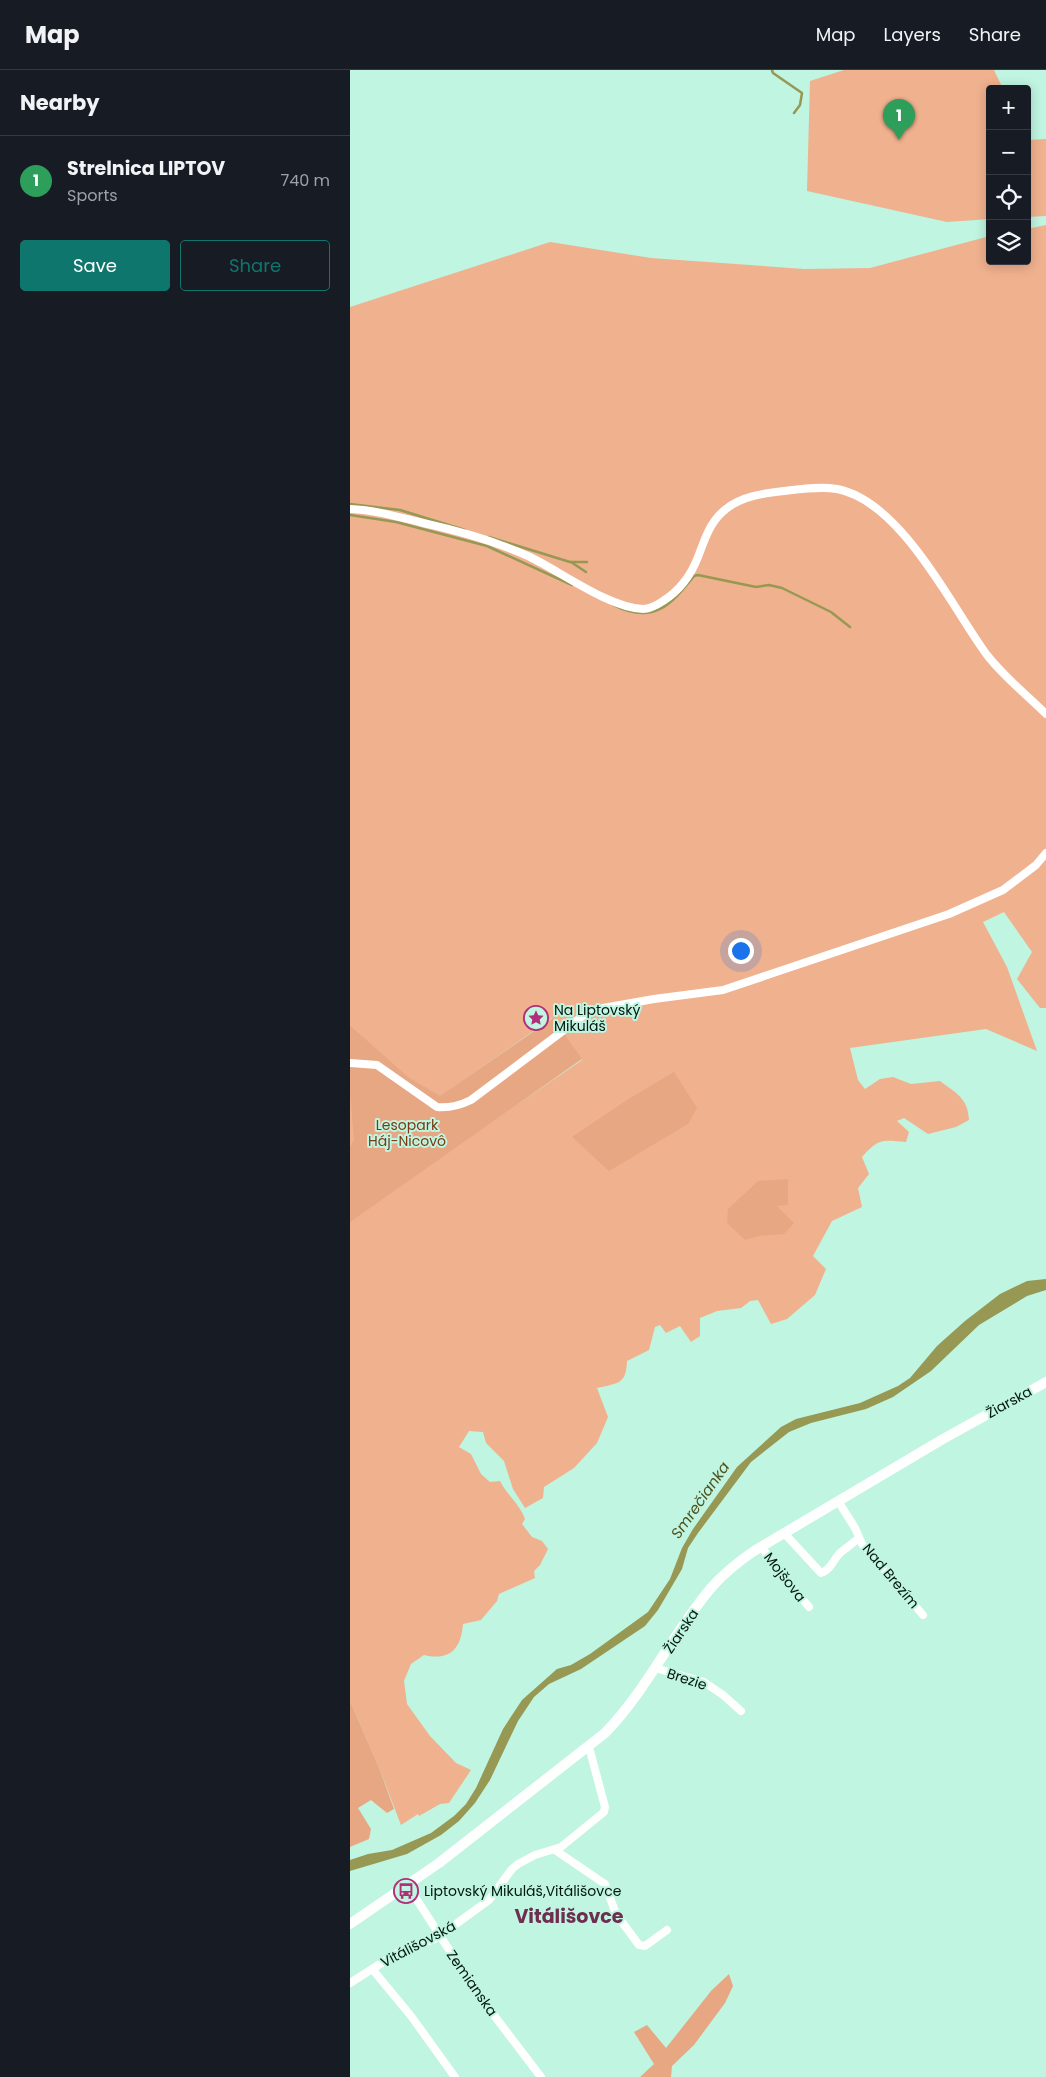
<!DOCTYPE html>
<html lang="en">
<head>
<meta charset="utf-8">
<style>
	:root { --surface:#171b24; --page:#242831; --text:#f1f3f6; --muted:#9ea1a6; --line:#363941; --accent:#0f766e }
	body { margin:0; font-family:Poppins,sans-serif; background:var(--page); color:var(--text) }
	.controls { position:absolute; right:15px; top:15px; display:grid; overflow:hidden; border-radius:5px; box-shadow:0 2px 12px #0003 }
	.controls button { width:45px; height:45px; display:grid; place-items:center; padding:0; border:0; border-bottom:1px solid var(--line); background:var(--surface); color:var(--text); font:25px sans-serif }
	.you { position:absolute; left:390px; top:880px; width:18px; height:18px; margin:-12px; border:4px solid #fff; border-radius:50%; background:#1a73e8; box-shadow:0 0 0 8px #1a73e833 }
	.badge { display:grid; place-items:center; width:32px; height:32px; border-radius:50%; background:var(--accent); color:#fff; font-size:16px; font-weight:700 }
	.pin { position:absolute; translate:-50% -41px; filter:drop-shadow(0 1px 2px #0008) }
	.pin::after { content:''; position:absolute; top:26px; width:18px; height:15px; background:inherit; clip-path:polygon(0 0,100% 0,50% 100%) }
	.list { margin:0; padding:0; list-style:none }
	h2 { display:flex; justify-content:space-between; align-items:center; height:65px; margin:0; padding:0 20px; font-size:21px }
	h2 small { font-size:16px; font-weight:400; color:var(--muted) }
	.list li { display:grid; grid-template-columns:32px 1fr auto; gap:15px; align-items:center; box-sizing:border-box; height:90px; padding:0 20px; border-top:1px solid var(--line) }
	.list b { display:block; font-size:19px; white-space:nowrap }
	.list p { margin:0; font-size:16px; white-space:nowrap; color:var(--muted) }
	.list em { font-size:16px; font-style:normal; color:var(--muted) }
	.actions { display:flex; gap:10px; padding:15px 20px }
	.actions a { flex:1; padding:11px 0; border:1px solid var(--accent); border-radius:5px; text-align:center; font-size:18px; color:var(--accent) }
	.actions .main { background:var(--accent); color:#fff }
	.icon { flex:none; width:28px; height:28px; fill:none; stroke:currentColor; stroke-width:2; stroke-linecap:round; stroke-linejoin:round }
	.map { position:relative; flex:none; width:696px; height:2007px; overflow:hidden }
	header { display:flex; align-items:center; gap:30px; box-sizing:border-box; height:70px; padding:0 25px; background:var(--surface); border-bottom:1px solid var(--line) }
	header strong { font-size:24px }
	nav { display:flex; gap:28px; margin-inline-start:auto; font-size:18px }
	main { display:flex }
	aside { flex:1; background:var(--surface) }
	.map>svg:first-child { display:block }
	.green { fill:#f0b18e; fill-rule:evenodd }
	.forest { fill:#e8a783 }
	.water { fill:#969853 }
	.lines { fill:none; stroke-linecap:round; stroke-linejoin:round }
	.stream { stroke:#969853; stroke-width:2.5 }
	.minor { stroke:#fff; stroke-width:8 }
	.tertiary { stroke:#fff; stroke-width:10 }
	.labels { text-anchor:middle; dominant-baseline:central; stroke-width:4; stroke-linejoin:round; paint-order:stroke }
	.poi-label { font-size:14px; fill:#03160f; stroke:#bff5e1; text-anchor:start }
	.park-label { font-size:14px; fill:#773b14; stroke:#bff5e1 }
	.street-label { font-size:14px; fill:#03160f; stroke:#bff5e1 }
	.water-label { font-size:15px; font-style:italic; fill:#50511d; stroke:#bff5e1 }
	.district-label { font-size:19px; font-weight:bold; fill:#6e2e4f; stroke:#bff5e1 }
</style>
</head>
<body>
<header>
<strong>Map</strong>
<nav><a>Map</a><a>Layers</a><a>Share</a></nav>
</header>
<main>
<aside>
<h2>Nearby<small></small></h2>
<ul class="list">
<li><span class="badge" style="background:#2e9e5b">1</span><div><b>Strelnica LIPTOV</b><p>Sports</p></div><em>740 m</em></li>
</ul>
<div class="actions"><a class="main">Save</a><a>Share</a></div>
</aside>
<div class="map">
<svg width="696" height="2007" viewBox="0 0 696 2007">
	<rect width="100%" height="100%" fill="#bff5e1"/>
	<g class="green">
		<path d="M494,0H644L653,19H640V149L597,152L457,121L460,11Z"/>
		<path d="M696,69V146L677,147V70Z"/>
		<path d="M696,155V938H690L667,909L682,882L654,842L633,852L657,897L687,981L636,959L500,978L508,1010L515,1019L530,1009L543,1007L561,1014L590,1011C606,1023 618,1028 619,1050L606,1057L578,1064L554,1048L547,1051L559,1062L556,1072C532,1070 529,1068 512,1087L519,1104L508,1118L512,1137L482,1151L463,1186L476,1199L465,1225L437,1249L421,1254L408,1230L400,1231L391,1238L367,1241L350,1248V1266L341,1272L330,1256L316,1263L310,1255L305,1257L299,1280L277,1291C276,1315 268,1313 247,1318L258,1347L247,1373L224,1398L194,1417L193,1428L175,1438L163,1419L154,1391L136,1373L133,1362L119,1361L109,1377L121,1384L131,1404L140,1412L150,1411C157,1425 170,1434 175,1449L172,1454L182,1467L192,1471L198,1479L190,1495L184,1501L185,1508L149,1524L147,1531L131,1550L113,1554C111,1579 100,1591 74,1585L61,1594L54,1611L57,1634L80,1666L106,1693L121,1700L99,1733L90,1734L69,1746L68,1744L51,1755L30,1700L0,1631V975L36,988L0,955V237L200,172L301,188L454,199L520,198L640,166V191H677V159ZM202,948L232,990L118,1068L102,1018Z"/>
	</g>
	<g class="forest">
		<path d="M203,948L232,989L0,1152V1077L4,1070L0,1021V955L58,1007L90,1026Z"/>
		<path d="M324,1002L347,1038L338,1054L259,1101L222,1067L277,1030Z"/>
		<path d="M438,1109V1135L427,1136L444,1153L434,1164L409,1166L395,1170L377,1153L378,1139L408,1111Z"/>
		<path d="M0,1631L30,1700L44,1739L37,1743L21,1730L8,1738L21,1759L19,1769L0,1777Z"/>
		<path d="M379,1904L383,1916L375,1933L344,1975L322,1996L321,2007H290L304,1994L284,1962L297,1955L316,1978L361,1921Z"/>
	</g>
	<path class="water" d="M696,1209V1220L677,1226L629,1255L581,1301L543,1327L516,1339L461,1353L439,1362L401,1392L348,1463L338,1478L332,1499L308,1540L295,1556L231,1599L199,1614L184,1627L168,1651L140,1710L125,1733L109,1751L91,1765L57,1784L0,1801V1790L18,1784L42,1780L81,1763L104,1746L116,1734L126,1718L153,1659L172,1630L207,1599L221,1595L240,1584L298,1542L320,1509L332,1478L343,1459L387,1397L431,1357L446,1349L510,1333L548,1316L560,1308L587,1276L615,1251L650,1224L677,1211Z"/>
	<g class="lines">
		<g class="stream">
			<path d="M422,0L423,3L452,23L450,35L444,43"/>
			<path d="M0,434L50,440L115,460"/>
			<path d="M0,445L46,452L137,476L222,515"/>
			<path d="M139,467L220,492H237"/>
			<path d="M221,492L236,502"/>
			<path d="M263,535C303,555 320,536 344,506L348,505L406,517L419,515L432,518L481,542L500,557"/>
		</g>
		<g class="minor">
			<path d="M0,439C25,440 49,447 73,453C109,461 145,471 178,486C210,501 259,538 293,539C300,539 307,535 313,531C329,521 341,505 348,487C355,469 360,451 376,439C392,426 415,423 434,421C451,419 470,416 487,419C551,431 601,536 637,585C654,607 676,624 696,644"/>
			<path d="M0,993L27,995L87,1037C100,1038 109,1036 121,1030L238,942L253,938L304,929L373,920L599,844L653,820L686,795L696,783"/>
			<path d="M488,1431L505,1458L512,1474L573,1545"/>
			<path d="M434,1463L471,1503C481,1500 483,1490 490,1483C496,1478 503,1473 509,1468"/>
			<path d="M412,1476L419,1489L459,1537"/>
			<path d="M305,1598L354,1612L373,1625L391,1641"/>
			<path d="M205,1780L255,1814L266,1844L289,1875L295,1876L317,1860"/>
			<path d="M58,1816L127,1923L191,2007"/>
			<path d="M23,1900L61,1946L105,2007"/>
			<path d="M0,1913L52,1880L83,1870L95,1862L139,1830L162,1799L168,1794L185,1785L211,1777L254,1742L255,1737L239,1677"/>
		</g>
		<path class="tertiary" d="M0,1854L89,1793L255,1663C297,1620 322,1564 361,1518C373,1504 388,1492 404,1481L593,1369L696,1312"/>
	</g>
	<defs>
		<symbol id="sight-ring" viewBox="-11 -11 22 22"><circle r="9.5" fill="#bff5e1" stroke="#b12f79" stroke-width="1.5"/><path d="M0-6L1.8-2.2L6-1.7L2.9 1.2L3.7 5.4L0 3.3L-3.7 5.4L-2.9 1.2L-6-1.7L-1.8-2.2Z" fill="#b12f79"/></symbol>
		<symbol id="bus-ring" viewBox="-11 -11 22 22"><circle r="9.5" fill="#bff5e1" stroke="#b12f79" stroke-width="1.5"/><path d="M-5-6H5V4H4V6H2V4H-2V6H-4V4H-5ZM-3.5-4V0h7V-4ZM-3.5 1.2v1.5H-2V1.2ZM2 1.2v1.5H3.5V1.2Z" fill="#b12f79"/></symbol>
	</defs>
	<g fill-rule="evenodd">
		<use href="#sight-ring" x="172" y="934" width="28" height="28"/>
		<use href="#bus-ring" x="42" y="1807" width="28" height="28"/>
	</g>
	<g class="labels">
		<g class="poi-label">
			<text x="204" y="940">Na Liptovský<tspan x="204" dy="16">Mikuláš</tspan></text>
			<text x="74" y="1821">Liptovský Mikuláš,Vitálišovce</text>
		</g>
		<g class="park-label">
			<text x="57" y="1055">Lesopark<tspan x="57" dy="16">Háj-Nicovô</tspan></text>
		</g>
		<g class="street-label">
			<text transform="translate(659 1332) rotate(-29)">Žiarska</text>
			<text transform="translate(541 1506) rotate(50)">Nad Brezím</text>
			<text transform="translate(435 1507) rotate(52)">Mojšova</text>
			<text transform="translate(331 1561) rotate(-56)">Žiarska</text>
			<text transform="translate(337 1609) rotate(18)">Brezie</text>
			<text transform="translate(68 1874) rotate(-28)">Vitálišovská</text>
			<text transform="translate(122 1913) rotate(55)">Zemianska</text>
		</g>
		<g class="water-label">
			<text transform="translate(350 1430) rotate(-55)">Smrečianka</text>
		</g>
		<g class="district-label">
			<text x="219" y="1846">Vitálišovce</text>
		</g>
	</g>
</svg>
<div class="controls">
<button>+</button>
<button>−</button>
<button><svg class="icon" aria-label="locate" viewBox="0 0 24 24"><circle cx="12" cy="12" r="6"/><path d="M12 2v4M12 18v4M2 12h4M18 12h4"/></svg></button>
<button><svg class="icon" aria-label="layers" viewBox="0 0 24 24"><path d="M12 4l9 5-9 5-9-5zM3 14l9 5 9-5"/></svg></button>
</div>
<div class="you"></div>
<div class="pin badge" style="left:549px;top:70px;background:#2e9e5b">1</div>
</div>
</main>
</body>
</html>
